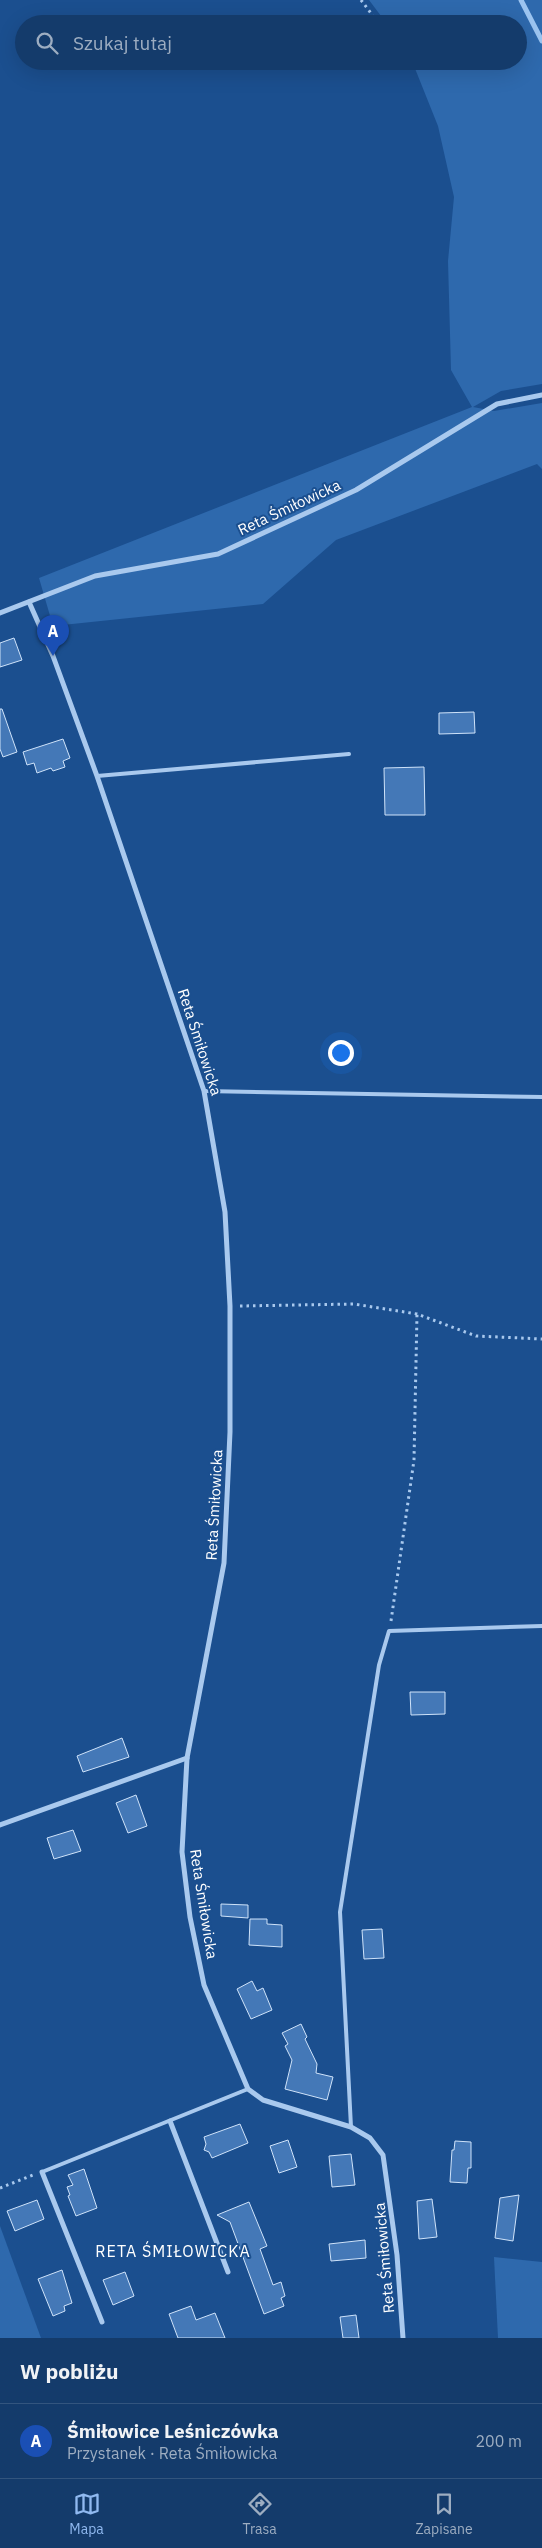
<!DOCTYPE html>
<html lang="pl">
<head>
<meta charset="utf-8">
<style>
	:root { --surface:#143b6b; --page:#1d4271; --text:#f1f3f6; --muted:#9dadc1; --line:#33557e; --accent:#90b9f0 }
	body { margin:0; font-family:"IBM Plex Sans",sans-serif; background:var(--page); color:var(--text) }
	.you { position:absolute; left:340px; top:1052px; width:18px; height:18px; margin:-12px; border:4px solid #fff; border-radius:50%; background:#1a73e8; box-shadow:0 0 0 8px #1a73e833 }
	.badge { display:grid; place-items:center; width:32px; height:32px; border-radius:50%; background:var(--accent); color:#fff; font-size:16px; font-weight:700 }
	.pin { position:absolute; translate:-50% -41px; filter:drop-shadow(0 1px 2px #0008) }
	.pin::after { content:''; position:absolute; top:26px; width:18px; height:15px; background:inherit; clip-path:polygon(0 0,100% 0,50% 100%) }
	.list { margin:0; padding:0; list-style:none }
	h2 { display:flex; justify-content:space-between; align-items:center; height:65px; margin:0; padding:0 20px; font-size:21px }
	h2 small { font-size:16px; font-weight:400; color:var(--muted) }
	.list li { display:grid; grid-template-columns:32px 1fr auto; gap:15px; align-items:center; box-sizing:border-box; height:75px; padding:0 20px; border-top:1px solid var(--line) }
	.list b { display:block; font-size:19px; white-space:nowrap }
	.list p { margin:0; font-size:16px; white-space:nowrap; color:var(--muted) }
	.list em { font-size:16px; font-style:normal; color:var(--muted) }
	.icon { flex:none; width:28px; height:28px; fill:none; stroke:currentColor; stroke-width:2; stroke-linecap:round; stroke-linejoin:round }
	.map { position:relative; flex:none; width:542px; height:2338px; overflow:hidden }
	.search { position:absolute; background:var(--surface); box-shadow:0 5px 20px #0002; left:15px; right:15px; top:15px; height:55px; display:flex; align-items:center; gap:12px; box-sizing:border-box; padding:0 18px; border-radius:28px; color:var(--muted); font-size:19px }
	.sheet { height:140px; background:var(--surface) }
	nav { display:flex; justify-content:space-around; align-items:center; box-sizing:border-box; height:70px; border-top:1px solid var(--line); background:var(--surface); font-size:14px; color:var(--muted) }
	nav a { display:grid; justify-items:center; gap:2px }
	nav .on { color:var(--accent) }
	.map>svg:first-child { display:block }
	.green { fill:#2e69ad }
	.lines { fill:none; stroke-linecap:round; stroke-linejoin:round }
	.stream { stroke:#9cc4f0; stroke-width:5 }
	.building { fill:#4478b7; stroke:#cfe3fa }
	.path { stroke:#a9c9ee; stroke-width:3; stroke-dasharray:2.5 4; stroke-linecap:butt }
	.lane { stroke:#a9c9ee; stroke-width:4 }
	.street { stroke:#a9c9ee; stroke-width:5 }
	.labels { text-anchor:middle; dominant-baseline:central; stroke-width:4; stroke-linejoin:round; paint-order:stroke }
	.street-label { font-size:15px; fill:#fff; stroke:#1b4f8f }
	.neighbourhood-label { font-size:16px; letter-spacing:1px; fill:#fff; stroke:#1b4f8f }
</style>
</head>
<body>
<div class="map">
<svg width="542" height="2338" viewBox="0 0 542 2338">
	<rect width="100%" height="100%" fill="#1b4f8f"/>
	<g class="green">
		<path d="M369,0H542V384L501,391L473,407L494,411L542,403V469L537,464L336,540L263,604L53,626L39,578L472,407L451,370L448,261L454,197L438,126L412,61H518V24H387Z"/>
		<path d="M0,2226L41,2338H0Z"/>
		<path d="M494,2257L542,2262V2338H498Z"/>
	</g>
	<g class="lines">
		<path class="stream" d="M521,0L542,41"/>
	</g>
	<g class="building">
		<path d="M14,638L22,660L0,667V643Z"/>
		<path d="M0,709H2L17,752L3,757L0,749Z"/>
		<path d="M474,712L475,733L439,734V713Z"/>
		<path d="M63,739L70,758L63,761L65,767L53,771L51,768L37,773L34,763L27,765L23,752Z"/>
		<path d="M424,767L425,815H385L384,768Z"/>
		<path d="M410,1692H445V1714L411,1715Z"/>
		<path d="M122,1738L129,1757L83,1772L77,1756Z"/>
		<path d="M136,1795L147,1826L128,1833L116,1803Z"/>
		<path d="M73,1830L81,1851L54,1859L47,1838Z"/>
		<path d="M221,1904L248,1905V1918L221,1916Z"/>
		<path d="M250,1919H267V1924L282,1925V1947L249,1945Z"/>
		<path d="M382,1929L384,1958L364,1959L362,1930Z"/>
		<path d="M252,1981L257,1991L263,1988L272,2010L251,2019L237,1989Z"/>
		<path d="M301,2024L307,2037L305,2039L317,2064L316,2073L333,2077L327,2100L285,2089L292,2060L285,2046L288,2044L282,2033Z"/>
		<path d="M240,2124L248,2143L212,2158L209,2152L204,2150L206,2144L204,2137Z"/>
		<path d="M288,2140L297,2167L279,2173L270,2146Z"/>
		<path d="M455,2141L471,2142V2168H468L467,2183L450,2182L452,2150H454Z"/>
		<path d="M351,2154L355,2185L332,2187L329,2156Z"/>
		<path d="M84,2169L97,2208L76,2216L68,2196L70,2195L67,2187L73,2185L68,2175Z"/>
		<path d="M519,2195L513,2241L495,2238L500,2198Z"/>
		<path d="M432,2199L437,2237L419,2239L417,2201Z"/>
		<path d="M37,2200L44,2219L15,2231L7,2211Z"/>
		<path d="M249,2202L267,2246L260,2249L273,2285L281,2282L285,2296L281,2298L284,2306L264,2314L230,2222L217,2215Z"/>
		<path d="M365,2240L366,2258L331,2261L329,2244Z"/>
		<path d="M62,2270L72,2303L64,2306L65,2311L53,2316L38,2279Z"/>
		<path d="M125,2272L134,2296L113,2305L103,2280Z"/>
		<path d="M191,2306L196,2320L215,2313L225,2338H178L169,2314Z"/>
		<path d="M356,2315L359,2338H343L340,2317Z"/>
	</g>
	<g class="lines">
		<g class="path">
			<path d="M361,0L379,24"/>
			<path d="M240,1306L354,1304L417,1314L476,1336L542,1339"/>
			<path d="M391,1621L414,1460L417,1314"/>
			<path d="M0,2188L33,2175"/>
		</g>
		<g class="lane">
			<path d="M97,776L349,754"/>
			<path d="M204,1091L542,1097"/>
			<path d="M351,2127L340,1912L379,1665L389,1631L542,1626"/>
			<path d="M42,2172L248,2089"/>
		</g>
		<g class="street">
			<path d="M29,602L53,656L97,776L204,1091L225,1212L230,1306V1432L224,1563L187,1758L182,1852L190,1917L204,1985L248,2089L263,2100L351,2127L370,2138L383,2155L397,2255L403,2338"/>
			<path d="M0,613L95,576L218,554L356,490L497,404L542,395"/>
			<path d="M0,1825L187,1758"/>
			<path d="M170,2121L228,2272"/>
			<path d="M42,2172L102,2322"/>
		</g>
	</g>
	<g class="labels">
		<g class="street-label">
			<text transform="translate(289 507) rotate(-25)">Reta Śmiłowicka</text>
			<text transform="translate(200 1042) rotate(72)">Reta Śmiłowicka</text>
			<text transform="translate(214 1505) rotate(-87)">Reta Śmiłowicka</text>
			<text transform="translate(204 1904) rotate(81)">Reta Śmiłowicka</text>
			<text transform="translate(384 2258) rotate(-95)">Reta Śmiłowicka</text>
		</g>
		<g class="neighbourhood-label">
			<text x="173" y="2251">RETA ŚMIŁOWICKA</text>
		</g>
	</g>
</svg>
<div class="you"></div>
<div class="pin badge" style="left:53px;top:656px;background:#1a4fb4">A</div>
<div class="search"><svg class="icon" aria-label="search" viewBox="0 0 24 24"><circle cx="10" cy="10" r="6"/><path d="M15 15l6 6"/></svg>Szukaj tutaj</div>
</div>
<section class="sheet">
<h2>W pobliżu<small></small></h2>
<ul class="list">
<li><span class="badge" style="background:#1a4fb4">A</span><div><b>Śmiłowice Leśniczówka</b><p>Przystanek · Reta Śmiłowicka</p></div><em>200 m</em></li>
</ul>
</section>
<nav>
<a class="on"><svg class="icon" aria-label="map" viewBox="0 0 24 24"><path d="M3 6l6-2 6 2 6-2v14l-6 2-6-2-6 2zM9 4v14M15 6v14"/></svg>Mapa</a>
<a><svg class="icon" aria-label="directions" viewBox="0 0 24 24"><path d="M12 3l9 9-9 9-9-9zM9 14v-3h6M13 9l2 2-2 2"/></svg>Trasa</a>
<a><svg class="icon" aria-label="saved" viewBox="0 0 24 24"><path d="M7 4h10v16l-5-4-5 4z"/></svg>Zapisane</a>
</nav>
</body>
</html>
